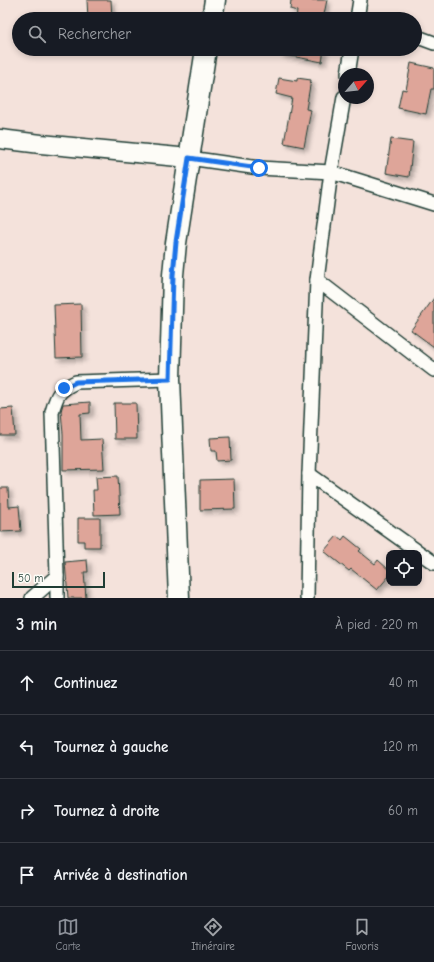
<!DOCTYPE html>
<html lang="fr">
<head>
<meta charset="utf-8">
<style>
	:root { --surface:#171b24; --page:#20242c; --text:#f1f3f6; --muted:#9ea1a6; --line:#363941; --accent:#8c9099 }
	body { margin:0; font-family:"Comic Neue",sans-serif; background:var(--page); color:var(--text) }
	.controls { position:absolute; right:12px; bottom:12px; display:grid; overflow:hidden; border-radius:8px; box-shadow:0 2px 6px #0003 }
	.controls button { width:36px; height:36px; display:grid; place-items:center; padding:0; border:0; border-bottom:1px solid var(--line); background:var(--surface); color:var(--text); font:20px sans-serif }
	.compass { position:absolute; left:338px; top:68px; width:36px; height:36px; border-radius:50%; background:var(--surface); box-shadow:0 2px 6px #0003; rotate:62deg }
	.scale { position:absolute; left:12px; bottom:10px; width:93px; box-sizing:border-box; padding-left:4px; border:2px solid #1f3d34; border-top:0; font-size:11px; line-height:14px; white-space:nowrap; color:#1f3d34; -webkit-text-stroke:3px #fdfcf7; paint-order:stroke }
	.stop { position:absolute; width:12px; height:12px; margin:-9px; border:3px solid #1a73e8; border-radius:50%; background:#fff }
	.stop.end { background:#1a73e8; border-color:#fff; box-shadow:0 1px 4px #0008 }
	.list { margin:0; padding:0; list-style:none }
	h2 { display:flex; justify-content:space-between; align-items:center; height:52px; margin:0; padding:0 16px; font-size:17px }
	h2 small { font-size:13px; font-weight:400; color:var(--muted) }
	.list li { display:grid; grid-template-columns:26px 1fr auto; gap:12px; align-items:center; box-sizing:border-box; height:64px; padding:0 16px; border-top:1px solid var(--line) }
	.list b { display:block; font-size:15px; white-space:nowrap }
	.list em { font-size:13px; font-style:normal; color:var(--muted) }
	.icon { flex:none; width:22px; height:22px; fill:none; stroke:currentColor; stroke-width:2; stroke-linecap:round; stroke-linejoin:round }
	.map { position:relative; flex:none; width:434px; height:598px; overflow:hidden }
	.search { position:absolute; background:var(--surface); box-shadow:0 2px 6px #0003; left:12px; right:12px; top:12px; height:44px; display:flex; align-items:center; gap:10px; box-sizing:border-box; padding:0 14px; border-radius:22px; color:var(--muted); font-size:15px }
	.sheet { height:308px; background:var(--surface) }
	nav { display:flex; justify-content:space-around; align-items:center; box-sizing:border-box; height:56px; border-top:1px solid var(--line); background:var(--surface); font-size:11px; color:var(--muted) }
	nav a { display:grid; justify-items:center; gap:2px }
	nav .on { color:var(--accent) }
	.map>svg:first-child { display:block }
	.building { fill:#dea599; stroke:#1f3d34; filter:url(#shadow) }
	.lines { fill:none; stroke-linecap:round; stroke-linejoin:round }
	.street-casing { stroke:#1f3d34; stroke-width:16 }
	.secondary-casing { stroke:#1f3d34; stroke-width:21 }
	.primary-casing { stroke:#1f3d34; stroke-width:23 }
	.street { stroke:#fdfcf7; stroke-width:13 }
	.secondary { stroke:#fdfcf7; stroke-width:18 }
	.primary { stroke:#fdfcf7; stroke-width:20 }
	.route { stroke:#1a73e8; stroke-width:5 }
</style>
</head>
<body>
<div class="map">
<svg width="434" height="598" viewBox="0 0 434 598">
	<defs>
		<filter id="shadow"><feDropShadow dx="3.5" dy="3.5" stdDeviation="2" flood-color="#0004"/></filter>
	</defs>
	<rect width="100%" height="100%" fill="#f4e2db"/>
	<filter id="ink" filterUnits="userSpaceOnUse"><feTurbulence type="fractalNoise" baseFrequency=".025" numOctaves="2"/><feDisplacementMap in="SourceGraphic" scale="8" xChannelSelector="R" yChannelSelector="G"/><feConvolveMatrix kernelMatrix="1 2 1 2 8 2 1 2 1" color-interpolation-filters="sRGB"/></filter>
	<g filter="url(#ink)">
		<g class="building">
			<path d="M87,0H111L112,19H88Z"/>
			<path d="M291,0H327L323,19H296L297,11L290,9Z"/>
			<path d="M281,49H324L322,62L281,54Z"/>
			<path d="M411,63L434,68V89H431L426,114L398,108L402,89L406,90Z"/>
			<path d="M279,78L297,81V78L311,80L306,109L311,110L304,147L284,143L292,98L276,94Z"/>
			<path d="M391,139L413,142L409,177L386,173Z"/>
			<path d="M434,298V347L411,330Z"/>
			<path d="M81,304L82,357L56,358L54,305Z"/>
			<path d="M90,402V413L80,414L81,440L102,439L104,469L63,470V434L61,411L63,404Z"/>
			<path d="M114,403H136L137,439H115Z"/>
			<path d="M13,408L15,435H0V409Z"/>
			<path d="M230,437L231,460L217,461L216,451H211L210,438Z"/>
			<path d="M118,476L120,514L94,515L93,490H97L96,477Z"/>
			<path d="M234,479L235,509L200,510V480Z"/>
			<path d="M0,488H8L9,507L19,506L21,531L0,532Z"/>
			<path d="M78,518H100V547H84V541H78Z"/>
			<path d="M337,536L342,540L345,536L361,549L359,551L375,564L378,560L389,570V576L377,590L351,569L349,571L324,551Z"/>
			<path d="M87,560L88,572H84L86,598H68L65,562Z"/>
		</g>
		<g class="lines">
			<defs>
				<g id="street">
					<path d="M357,19L360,0"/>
					<path d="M415,36L434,43"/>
					<path d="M348,74L352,49"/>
					<path d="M189,158L259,168L331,172L434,204"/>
					<path d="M317,280L434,370"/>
					<path d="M309,474L434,563"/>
					<path d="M32,598L57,576"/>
					<path d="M57,598V576L52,412C57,394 59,390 76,382L170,379"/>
					<path d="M307,598L309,474L317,280L331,172L344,97"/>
				</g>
				<path id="secondary" d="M0,139L41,144L189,158"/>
				<g id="primary">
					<path d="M212,19L215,0"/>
					<path d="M179,598L170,379L173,275L176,243L206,49"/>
				</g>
			</defs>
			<use href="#street" class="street-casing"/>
			<use href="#secondary" class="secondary-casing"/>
			<use href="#primary" class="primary-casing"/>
			<use href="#street" class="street"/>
			<use href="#secondary" class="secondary"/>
			<use href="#primary" class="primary"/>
		</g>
	</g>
	<g class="lines" filter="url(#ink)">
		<path class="route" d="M64,388L76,382L170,379L173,275L176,242L189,158L259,168"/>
	</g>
</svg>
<div class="controls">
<button><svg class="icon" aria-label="locate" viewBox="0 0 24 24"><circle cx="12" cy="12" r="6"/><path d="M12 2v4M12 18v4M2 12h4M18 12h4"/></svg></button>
</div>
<svg class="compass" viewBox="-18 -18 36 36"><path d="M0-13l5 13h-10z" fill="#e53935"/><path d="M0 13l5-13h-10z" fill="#9ea1a6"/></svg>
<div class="scale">50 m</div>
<div class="stop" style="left:259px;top:168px"></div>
<div class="stop end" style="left:64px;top:388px"></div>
<div class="search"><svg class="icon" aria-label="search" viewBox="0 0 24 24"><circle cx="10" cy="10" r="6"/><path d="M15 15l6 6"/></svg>Rechercher</div>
</div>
<section class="sheet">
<h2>3 min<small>À pied · 220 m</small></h2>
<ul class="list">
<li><svg class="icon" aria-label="ahead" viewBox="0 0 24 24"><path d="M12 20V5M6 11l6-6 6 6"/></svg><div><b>Continuez</b></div><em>40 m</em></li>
<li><svg class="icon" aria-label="left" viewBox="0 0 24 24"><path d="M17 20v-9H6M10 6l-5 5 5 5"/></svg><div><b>Tournez à gauche</b></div><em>120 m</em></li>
<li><svg class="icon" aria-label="right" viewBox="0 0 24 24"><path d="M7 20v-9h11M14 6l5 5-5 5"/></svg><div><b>Tournez à droite</b></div><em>60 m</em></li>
<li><svg class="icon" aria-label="arrive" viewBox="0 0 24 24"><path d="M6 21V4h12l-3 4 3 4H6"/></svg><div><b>Arrivée à destination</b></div></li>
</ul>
</section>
<nav>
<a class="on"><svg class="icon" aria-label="map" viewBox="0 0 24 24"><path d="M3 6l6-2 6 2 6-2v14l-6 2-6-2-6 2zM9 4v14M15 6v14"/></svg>Carte</a>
<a><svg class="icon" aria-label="directions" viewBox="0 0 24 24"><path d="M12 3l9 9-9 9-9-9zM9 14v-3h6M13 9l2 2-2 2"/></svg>Itinéraire</a>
<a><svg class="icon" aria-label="saved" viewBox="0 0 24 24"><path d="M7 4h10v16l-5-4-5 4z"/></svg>Favoris</a>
</nav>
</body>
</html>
